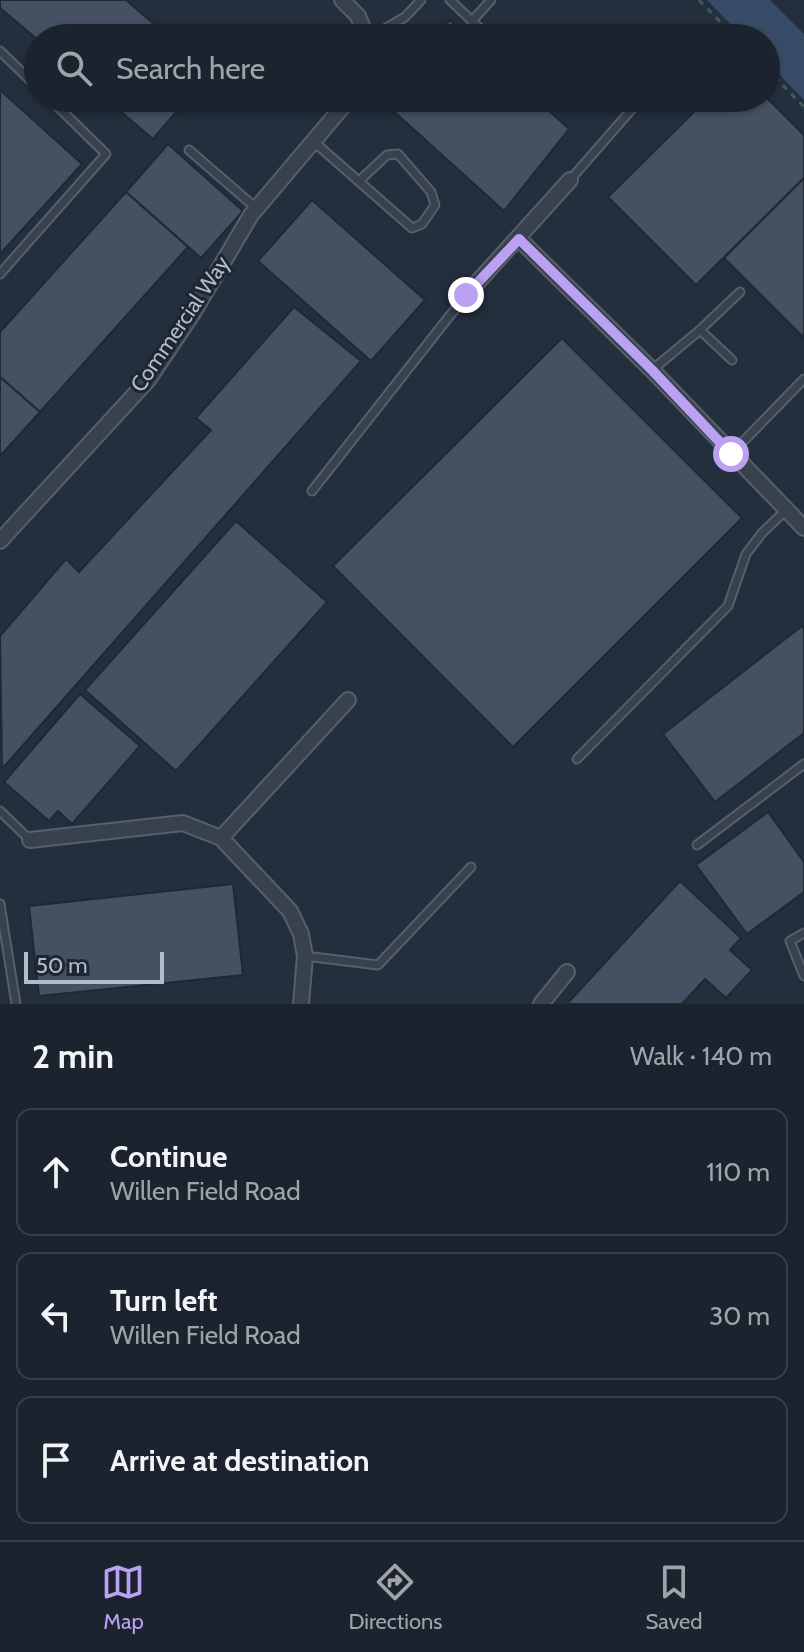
<!DOCTYPE html>
<html lang="en">
<head>
<meta charset="utf-8">
<style>
	:root { --surface:#1b232e; --page:#242b36; --text:#f1f3f6; --muted:#a0a4aa; --line:#39404a; --accent:#bca0f2 }
	body { margin:0; font-family:Cabin,sans-serif; background:var(--page); color:var(--text) }
	.scale { position:absolute; left:24px; bottom:20px; width:140px; box-sizing:border-box; padding-left:8px; border:4px solid #b4bcc9; border-top:0; font-size:22px; line-height:28px; white-space:nowrap; color:#b4bcc9; -webkit-text-stroke:6px #1d2633; paint-order:stroke }
	.stop { position:absolute; width:24px; height:24px; margin:-18px; border:6px solid #bca0f2; border-radius:50%; background:#fff }
	.stop.end { background:#bca0f2; border-color:#fff; box-shadow:0 2px 8px #0008 }
	.list { margin:0; padding:0; list-style:none }
	h2 { display:flex; justify-content:space-between; align-items:center; height:104px; margin:0; padding:0 32px; font-size:34px }
	h2 small { font-size:26px; font-weight:400; color:var(--muted) }
	.list li { display:grid; grid-template-columns:52px 1fr auto; gap:24px; align-items:center; box-sizing:border-box; height:128px; margin:0 16px 16px; padding:0 16px; border:2px solid var(--line); border-radius:16px }
	.list b { display:block; font-size:30px; white-space:nowrap }
	.list p { margin:0; font-size:26px; white-space:nowrap; color:var(--muted) }
	.list em { font-size:26px; font-style:normal; color:var(--muted) }
	.icon { flex:none; width:44px; height:44px; fill:none; stroke:currentColor; stroke-width:2; stroke-linecap:round; stroke-linejoin:round }
	.map { position:relative; flex:none; width:804px; height:1004px; overflow:hidden }
	.search { position:absolute; background:var(--surface); box-shadow:0 2px 6px #0004; left:24px; right:24px; top:24px; height:88px; display:flex; align-items:center; gap:20px; box-sizing:border-box; padding:0 28px; border-radius:44px; color:var(--muted); font-size:30px }
	.sheet { height:536px; background:var(--surface) }
	nav { display:flex; justify-content:space-around; align-items:center; box-sizing:border-box; height:112px; border-top:2px solid var(--line); background:var(--surface); font-size:22px; color:var(--muted) }
	nav a { display:grid; justify-items:center; gap:4px }
	nav .on { color:var(--accent) }
	.map>svg:first-child { display:block }
	.water { fill:#394c67 }
	.building { fill:#455162; stroke:#1f2835; stroke-width:2 }
	.lines { fill:none; stroke-linecap:round; stroke-linejoin:round }
	.service-casing { stroke:#565f6c; stroke-width:11 }
	.minor-casing { stroke:#565f6c; stroke-width:18 }
	.path { stroke:#44595c; stroke-width:3; stroke-dasharray:6 6; stroke-linecap:butt }
	.service { stroke:#38414e; stroke-width:7 }
	.minor { stroke:#38414e; stroke-width:14 }
	.route { stroke:#bca0f2; stroke-width:10 }
	.labels { text-anchor:middle; dominant-baseline:central; stroke-width:6; stroke-linejoin:round; paint-order:stroke }
	.street-label { font-size:22px; fill:#b4bcc9; stroke:#1d2633 }
</style>
</head>
<body>
<div class="map">
<svg width="804" height="1004" viewBox="0 0 804 1004">
	<rect width="100%" height="100%" fill="#242f3e"/>
	<path class="water" d="M707,0H770L804,34V100L766,61V38H744Z"/>
	<g class="building">
		<path d="M0,0H126L170,38H38V40L0,8Z"/>
		<path d="M450,20L469,38H434Z"/>
		<path d="M0,90L82,164L0,254Z"/>
		<path d="M766,97L804,135V178L696,285L608,197L708,98Z"/>
		<path d="M105,98H188L153,139Z"/>
		<path d="M379,98H535L569,129L504,211Z"/>
		<path d="M168,144L243,211L201,258L126,192Z"/>
		<path d="M804,178V338L724,258Z"/>
		<path d="M126,192L188,247L40,412L0,377V332Z"/>
		<path d="M312,200L425,300L371,361L258,261Z"/>
		<path d="M294,307L361,361L2,769L0,636L66,559L79,572L211,430L196,418Z"/>
		<path d="M562,338L742,518L513,747L333,566Z"/>
		<path d="M0,377L40,412L0,456Z"/>
		<path d="M236,521L327,602L176,771L85,690Z"/>
		<path d="M802,626L804,629V733L715,802L663,734Z"/>
		<path d="M80,694L140,746L72,824L58,811L49,821L4,782Z"/>
		<path d="M768,812L804,862V892L747,934L696,865Z"/>
		<path d="M680,881L741,938L730,950L752,970L726,998L705,979L682,1004H567Z"/>
		<path d="M233,884L243,975L39,996L29,906Z"/>
	</g>
	<g class="lines">
		<defs>
			<g id="service">
				<path d="M450,0L472,21L491,0"/>
				<path d="M472,21L491,38"/>
				<path d="M369,38L405,17L421,0"/>
				<path d="M0,51L38,88"/>
				<path d="M313,141L412,228L422,224L435,205L431,192L398,154L387,155L359,181"/>
				<path d="M189,150L256,208"/>
				<path d="M570,180L632,109"/>
				<path d="M0,274L106,154L49,98"/>
				<path d="M700,330L732,360"/>
				<path d="M652,370L700,330L740,292"/>
				<path d="M733,452L804,379"/>
				<path d="M312,491L466,295"/>
				<path d="M577,759L728,606L746,554L762,533L786,510"/>
				<path d="M0,811L30,840"/>
				<path d="M697,845L804,764"/>
				<path d="M0,904L16,1004"/>
				<path d="M804,933L790,941L804,976"/>
				<path d="M305,956L378,965L471,867"/>
			</g>
			<g id="minor">
				<path d="M342,0L358,16L367,38"/>
				<path d="M519,239L652,370L804,528"/>
				<path d="M466,295L570,180"/>
				<path d="M0,541L148,380L193,313L251,215L350,98"/>
				<path d="M221,838L348,700"/>
				<path d="M30,840L183,823L221,838L290,911L301,934L305,956L301,1004"/>
				<path d="M541,1004L567,972"/>
			</g>
		</defs>
		<use href="#service" class="service-casing"/>
		<use href="#minor" class="minor-casing"/>
		<g class="path">
			<path d="M699,0L736,38"/>
			<path d="M766,68L804,107"/>
		</g>
		<use href="#service" class="service"/>
		<use href="#minor" class="minor"/>
	</g>
	<g class="lines">
		<path class="route" d="M466,295L519,239L652,370L731,454"/>
	</g>
	<g class="labels">
		<g class="street-label">
			<text transform="translate(180 324) rotate(-56)">Commercial Way</text>
		</g>
	</g>
</svg>
<div class="scale">50 m</div>
<div class="stop" style="left:731px;top:454px"></div>
<div class="stop end" style="left:466px;top:295px"></div>
<div class="search"><svg class="icon" aria-label="search" viewBox="0 0 24 24"><circle cx="10" cy="10" r="6"/><path d="M15 15l6 6"/></svg>Search here</div>
</div>
<section class="sheet">
<h2>2 min<small>Walk · 140 m</small></h2>
<ul class="list">
<li><svg class="icon" aria-label="ahead" viewBox="0 0 24 24"><path d="M12 20V5M6 11l6-6 6 6"/></svg><div><b>Continue</b><p>Willen Field Road</p></div><em>110 m</em></li>
<li><svg class="icon" aria-label="left" viewBox="0 0 24 24"><path d="M17 20v-9H6M10 6l-5 5 5 5"/></svg><div><b>Turn left</b><p>Willen Field Road</p></div><em>30 m</em></li>
<li><svg class="icon" aria-label="arrive" viewBox="0 0 24 24"><path d="M6 21V4h12l-3 4 3 4H6"/></svg><div><b>Arrive at destination</b></div></li>
</ul>
</section>
<nav>
<a class="on"><svg class="icon" aria-label="map" viewBox="0 0 24 24"><path d="M3 6l6-2 6 2 6-2v14l-6 2-6-2-6 2zM9 4v14M15 6v14"/></svg>Map</a>
<a><svg class="icon" aria-label="directions" viewBox="0 0 24 24"><path d="M12 3l9 9-9 9-9-9zM9 14v-3h6M13 9l2 2-2 2"/></svg>Directions</a>
<a><svg class="icon" aria-label="saved" viewBox="0 0 24 24"><path d="M7 4h10v16l-5-4-5 4z"/></svg>Saved</a>
</nav>
</body>
</html>
